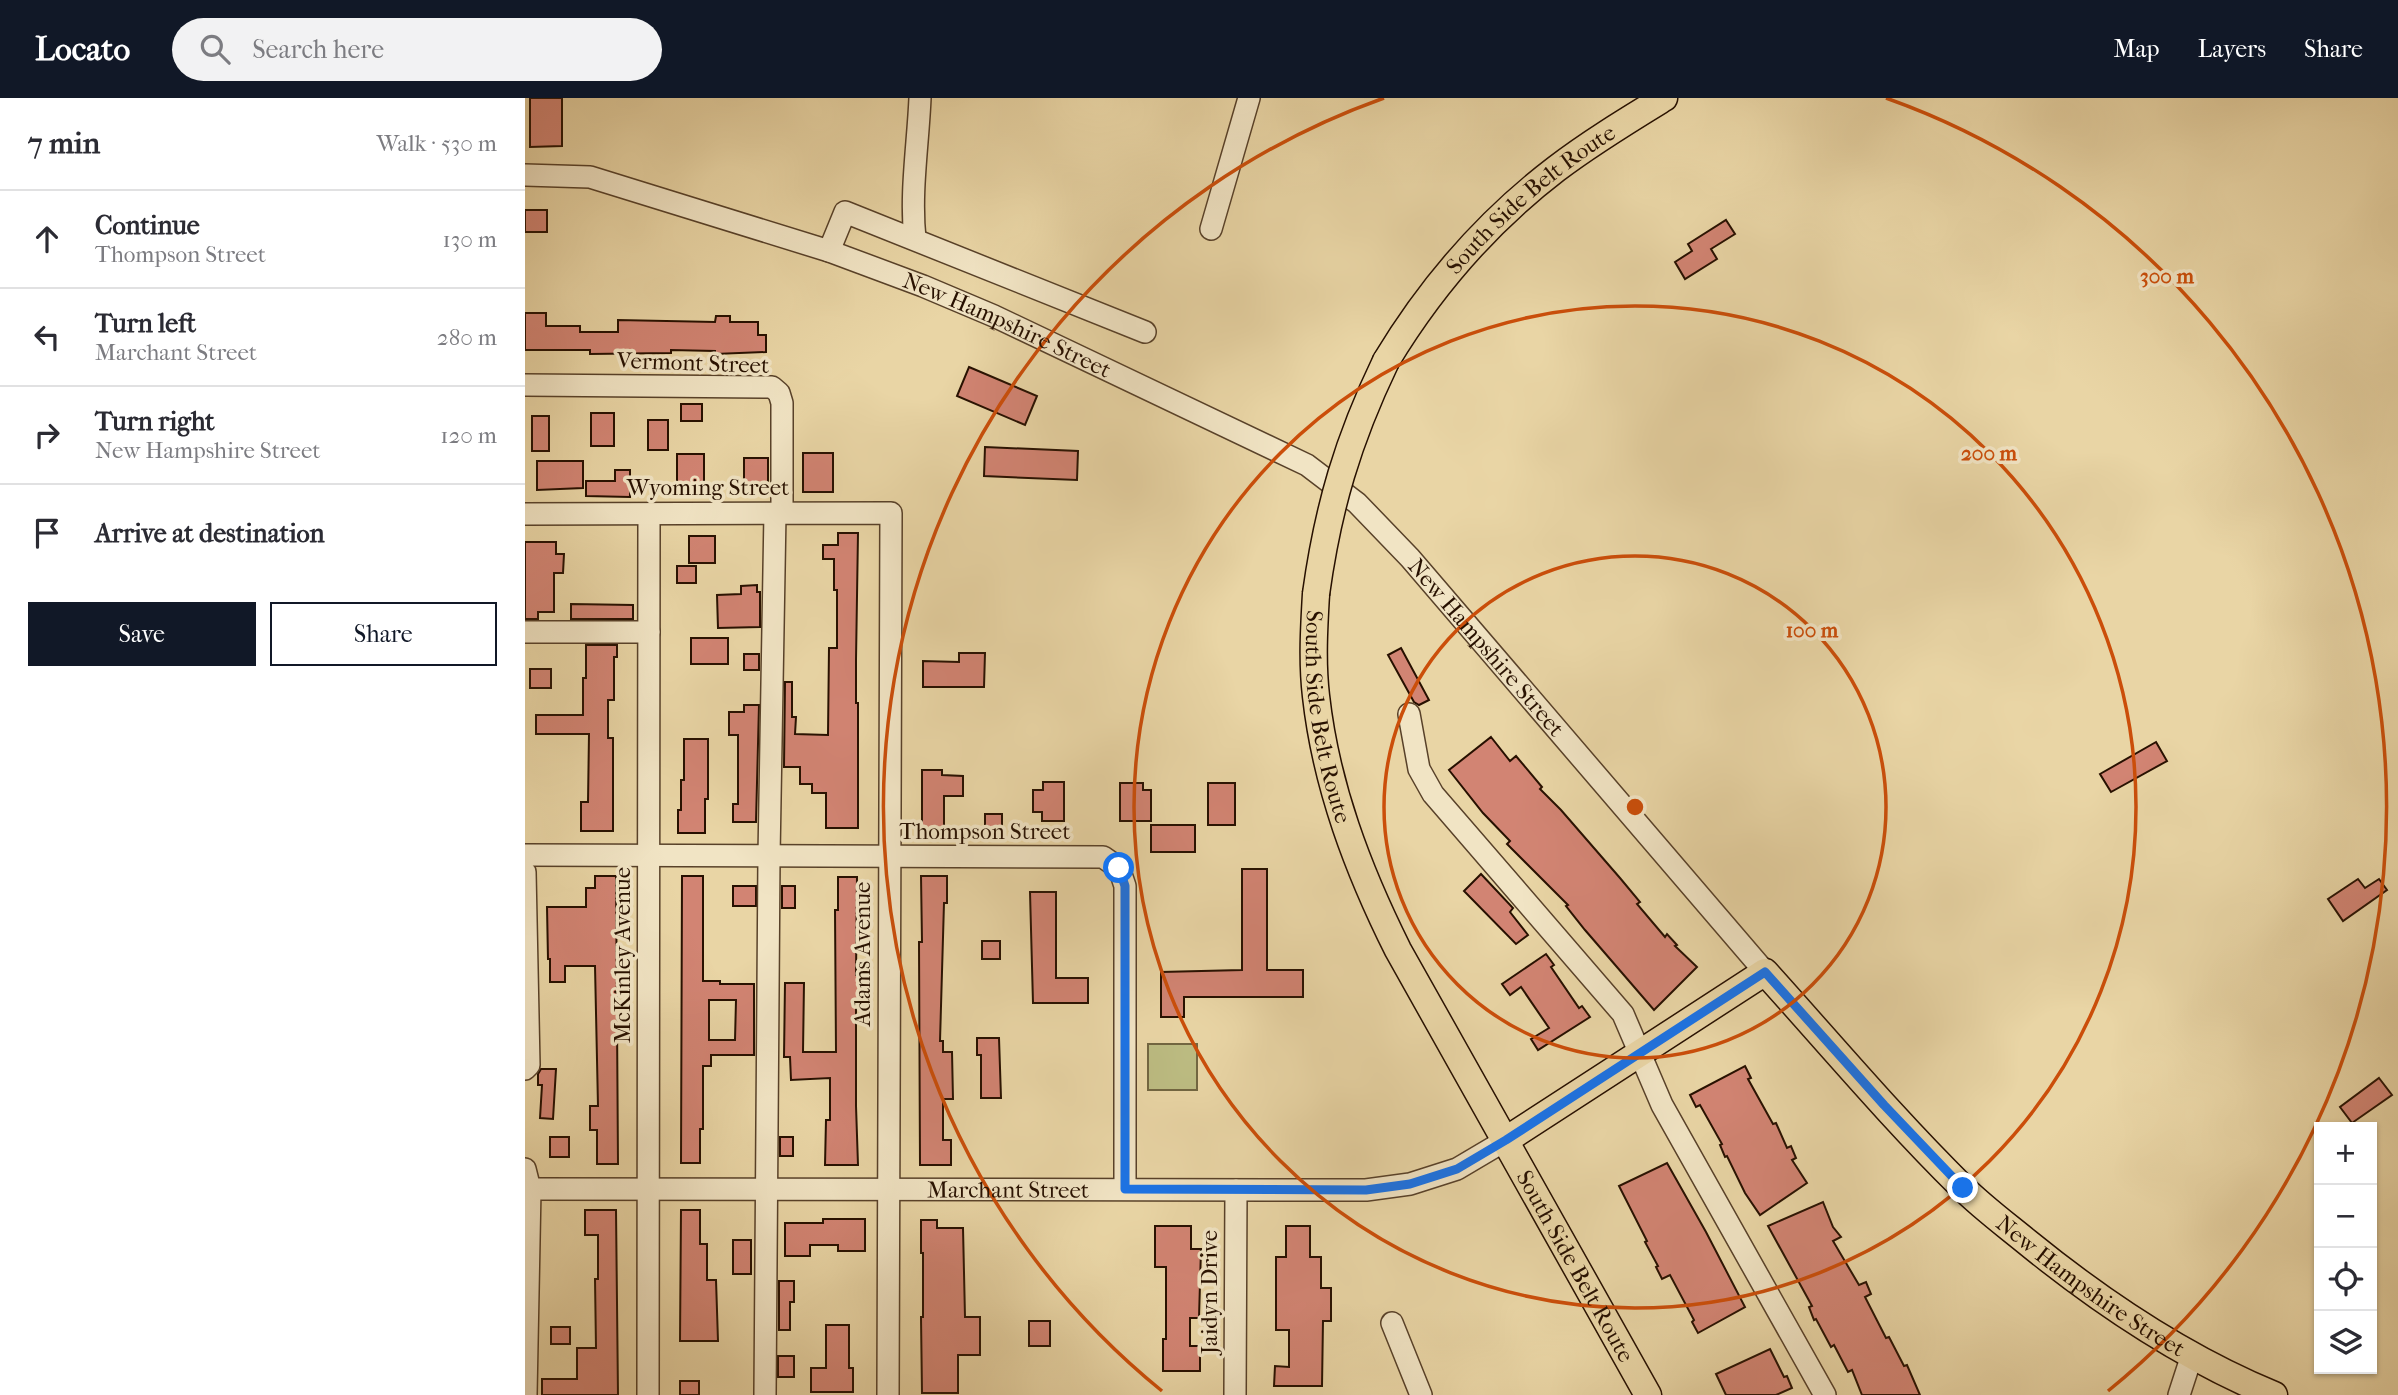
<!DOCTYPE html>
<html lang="en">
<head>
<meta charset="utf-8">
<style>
	:root { --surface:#fff; --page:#f2f2f3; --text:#2b2b33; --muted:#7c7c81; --line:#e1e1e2; --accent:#111827 }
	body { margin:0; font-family:"IM FELL French Canon",serif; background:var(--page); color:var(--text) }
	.controls { position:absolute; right:21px; bottom:21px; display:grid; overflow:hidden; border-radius:0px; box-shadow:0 2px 5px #0004 }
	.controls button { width:63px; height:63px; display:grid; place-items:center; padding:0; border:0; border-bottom:2px solid var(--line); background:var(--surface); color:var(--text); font:35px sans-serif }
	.stop { position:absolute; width:21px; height:21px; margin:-16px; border:5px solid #1a73e8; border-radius:50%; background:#fff }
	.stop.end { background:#1a73e8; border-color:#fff; box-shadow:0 2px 7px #0008 }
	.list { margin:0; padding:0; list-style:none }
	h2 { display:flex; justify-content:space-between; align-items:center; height:91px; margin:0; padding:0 28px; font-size:30px }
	h2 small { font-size:23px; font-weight:400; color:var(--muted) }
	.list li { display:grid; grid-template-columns:46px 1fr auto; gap:21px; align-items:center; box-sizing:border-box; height:98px; padding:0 28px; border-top:2px solid var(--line) }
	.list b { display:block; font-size:26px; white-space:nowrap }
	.list p { margin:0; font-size:23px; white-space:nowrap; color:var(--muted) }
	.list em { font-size:23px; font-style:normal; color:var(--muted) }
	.actions { display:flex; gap:14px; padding:21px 28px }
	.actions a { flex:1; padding:16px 0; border:2px solid var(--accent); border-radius:0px; text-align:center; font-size:24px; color:var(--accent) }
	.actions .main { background:var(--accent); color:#fff }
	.icon { flex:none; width:38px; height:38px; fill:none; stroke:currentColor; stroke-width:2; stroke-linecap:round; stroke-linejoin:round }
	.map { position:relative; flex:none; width:1873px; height:1297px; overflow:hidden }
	header { display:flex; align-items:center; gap:42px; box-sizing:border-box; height:98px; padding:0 35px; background:var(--accent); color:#fff }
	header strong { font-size:33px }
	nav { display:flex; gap:38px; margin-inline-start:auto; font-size:24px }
	.search { width:490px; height:63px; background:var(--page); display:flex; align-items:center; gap:18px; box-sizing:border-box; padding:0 24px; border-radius:38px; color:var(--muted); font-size:26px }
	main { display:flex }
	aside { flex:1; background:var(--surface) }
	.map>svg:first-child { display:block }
	.green { fill:#bcbc82; stroke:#726641; stroke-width:2 }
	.building { fill:#d28473; stroke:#271000; stroke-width:2; fill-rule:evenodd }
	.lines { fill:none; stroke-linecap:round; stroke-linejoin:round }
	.minor-casing { stroke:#584129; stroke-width:24 }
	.major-casing { stroke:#271000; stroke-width:29 }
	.minor { stroke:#f1e4c4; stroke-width:21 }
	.major { stroke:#e9d5a5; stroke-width:26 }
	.major-bridge-casing { stroke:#271000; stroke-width:29; stroke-linecap:butt }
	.major-bridge { stroke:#e9d5a5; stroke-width:26 }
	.route { stroke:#1a73e8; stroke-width:9 }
	.ring { fill:none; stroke:#cb4e0a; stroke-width:3.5 }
	.labels { text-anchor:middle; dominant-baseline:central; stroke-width:7; stroke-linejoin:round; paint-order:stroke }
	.street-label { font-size:23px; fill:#271000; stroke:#f1e4c4 }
	.centre { fill:#cb4e0a; stroke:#f1e4c4; stroke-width:3.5 }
	.ring-label { font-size:21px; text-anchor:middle; font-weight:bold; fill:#cb4e0a; stroke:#f1e4c4; stroke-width:7; stroke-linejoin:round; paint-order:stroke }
</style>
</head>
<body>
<header>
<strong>Locato</strong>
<div class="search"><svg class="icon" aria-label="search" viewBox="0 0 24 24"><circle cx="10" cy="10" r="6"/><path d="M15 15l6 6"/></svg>Search here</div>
<nav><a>Map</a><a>Layers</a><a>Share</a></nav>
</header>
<main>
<aside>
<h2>7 min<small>Walk · 530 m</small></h2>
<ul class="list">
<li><svg class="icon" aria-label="ahead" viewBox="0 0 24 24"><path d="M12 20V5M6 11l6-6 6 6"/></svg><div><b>Continue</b><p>Thompson Street</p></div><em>130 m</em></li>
<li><svg class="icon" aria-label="left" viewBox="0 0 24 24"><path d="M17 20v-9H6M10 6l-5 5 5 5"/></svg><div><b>Turn left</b><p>Marchant Street</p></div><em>280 m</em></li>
<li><svg class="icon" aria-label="right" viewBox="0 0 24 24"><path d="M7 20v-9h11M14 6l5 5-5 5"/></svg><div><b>Turn right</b><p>New Hampshire Street</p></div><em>120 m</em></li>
<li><svg class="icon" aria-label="arrive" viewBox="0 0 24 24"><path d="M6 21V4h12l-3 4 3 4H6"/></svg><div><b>Arrive at destination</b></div></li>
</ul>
<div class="actions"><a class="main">Save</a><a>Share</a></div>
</aside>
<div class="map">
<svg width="1873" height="1297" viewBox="0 0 1873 1297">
	<rect width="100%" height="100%" fill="#e9d5a5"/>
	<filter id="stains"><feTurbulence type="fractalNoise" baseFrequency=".00286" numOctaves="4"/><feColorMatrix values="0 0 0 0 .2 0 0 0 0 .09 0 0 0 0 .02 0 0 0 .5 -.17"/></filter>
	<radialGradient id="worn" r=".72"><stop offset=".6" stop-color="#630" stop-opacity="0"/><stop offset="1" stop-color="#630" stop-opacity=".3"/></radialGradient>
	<rect class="green" x="623" y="946" width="49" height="46"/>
	<g class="building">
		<path d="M5,0H37V48L5,49Z"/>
		<rect x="0" y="112" width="22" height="22"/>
		<path d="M1201,122L1210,136L1186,151L1192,161L1160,181L1150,164L1167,153L1163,146Z"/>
		<path d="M0,215H21V228H55V234H93V222L190,224L191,218H205V224H233V237H241V254L190,256V253L146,252V255L65,256V252H0Z"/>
		<path d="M444,269L512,298L500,327L432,298Z"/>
		<rect x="156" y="306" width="21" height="17"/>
		<rect x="66" y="315" width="23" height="33"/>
		<rect x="7" y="318" width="17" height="35"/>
		<rect x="123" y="322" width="20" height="30"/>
		<path d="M460,349L553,353L552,382L459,378Z"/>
		<rect x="278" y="355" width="30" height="39"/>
		<rect x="152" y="356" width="27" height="31"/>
		<rect x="219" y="360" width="24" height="32"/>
		<path d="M12,363H58V390L12,392Z"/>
		<path d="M90,372H105V399L61,398V383H90Z"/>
		<path d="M313,435H333L331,562V605H333V730H301V695H287V686H275V669H259L260,584H267V619H271L270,636L303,637L304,550H312V492H309V461H298V447H313Z"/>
		<rect x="164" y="438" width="26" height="27"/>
		<path d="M0,444H31V456H39L38,475H29V514H13V521H0Z"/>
		<rect x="152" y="468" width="19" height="17"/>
		<path d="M232,487V494H235V529L193,530L192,497L216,496V488Z"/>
		<path d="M46,506L108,507V521H46Z"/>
		<rect x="166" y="540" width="37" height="26"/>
		<path d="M61,547H92V559H89V602H83V640H88V733H56V704H63L64,636H11V617H58V580H61Z"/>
		<path d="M876,550L904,602L894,607L889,604L863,557Z"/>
		<path d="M434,555H460L459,589H398V563L434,564Z"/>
		<rect x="219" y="556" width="15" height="16"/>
		<rect x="5" y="571" width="21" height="19"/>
		<path d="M219,607H234L231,724H208V706H213V637H204V614H219Z"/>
		<path d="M966,639L985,663L991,658L1017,689L1015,691L1036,712L1095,780L1115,804L1112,806L1140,839L1142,836L1152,847L1150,848L1172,869L1129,912L1060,832L1041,808L1043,807L982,746L985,743L958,715L924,672Z"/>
		<path d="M159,641H183V701H180V735H153V712H156V682H159Z"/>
		<path d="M1631,644L1642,663L1586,694L1575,676Z"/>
		<path d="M397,672H417V677L438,678V698H419V730H397Z"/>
		<path d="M518,684H539V723H517V714H508V692H518Z"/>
		<path d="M595,685H618V692H626V723H595Z"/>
		<rect x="683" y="685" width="27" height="42"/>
		<rect x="460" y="716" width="17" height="21"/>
		<rect x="626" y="727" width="44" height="27"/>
		<path d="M717,771H742V872H778V899H659V919H636V874L717,872Z"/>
		<path d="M956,776L988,810L985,814L1003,837L991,846L939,793Z"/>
		<path d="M70,778H91L93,1066H72V1032H65V1008H73L70,868H40V884H25V861H23L22,809H61V790H70Z"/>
		<path d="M157,778H178V883H195V886H229V957H186V968H178V1031H175V1065H156ZM184,902H211L210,942H184Z"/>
		<path d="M396,778H422V805H419L415,943H418V954H427L428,1001H418V1042H426V1067H395L394,844H397Z"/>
		<path d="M313,779H332L331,877H334V901H331V1008L333,1067H300L301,1022H305V980L266,982L265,959H259L260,885H279L278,954H311L310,812H313Z"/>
		<path d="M1833,781L1840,790L1854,781L1862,792L1818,823L1803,801Z"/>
		<rect x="208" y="788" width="23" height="20"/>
		<rect x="257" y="788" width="13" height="22"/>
		<path d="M505,794H531V880H563V905H508Z"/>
		<rect x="457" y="843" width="18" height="18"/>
		<path d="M1021,856L1029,867L1026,869L1054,910L1057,908L1065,919L1013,952L1006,941L1024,930L996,889L985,897L977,886Z"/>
		<path d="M452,940H474L476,1000H456V957H452Z"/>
		<path d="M1220,968L1226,980L1223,981L1248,1026L1251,1025L1262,1050L1266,1048L1271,1060L1267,1062L1282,1085L1235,1117L1220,1095L1202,1058L1200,1059L1195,1047L1197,1046L1175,1007L1171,1009L1165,997Z"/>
		<path d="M16,971H31L28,1021L15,1020L17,987H13V976Z"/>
		<path d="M1854,980L1867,997L1827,1025L1815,1009Z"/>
		<rect x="25" y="1039" width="19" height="20"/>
		<rect x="255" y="1039" width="13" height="19"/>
		<path d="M1142,1065L1181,1134L1220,1209L1173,1235L1167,1224L1169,1222L1145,1177L1137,1181L1131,1169L1133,1168L1120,1144L1122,1143L1094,1088Z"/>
		<path d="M1298,1104L1308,1129L1316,1139L1308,1143L1334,1187L1341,1184L1346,1196L1340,1199L1361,1240L1364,1239L1379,1268L1382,1267L1395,1297H1337L1327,1272L1323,1274L1309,1247L1306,1249L1291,1221L1289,1222L1284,1209L1287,1208L1243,1128Z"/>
		<path d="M60,1112H91L93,1297H17V1281H52V1250H71L70,1181H73V1137H60Z"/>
		<path d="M156,1112H175V1146H182V1182H191L193,1243H155Z"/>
		<path d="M298,1121H340V1153H313V1147H285V1158H260V1125H298Z"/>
		<path d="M396,1122H412V1130H438L440,1219H455V1257H433V1295H397L396,1219H398V1155H396Z"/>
		<path d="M630,1128H666V1151H676L674,1220H665V1248H675V1273H638V1241H641V1169H630Z"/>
		<path d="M761,1128H785V1159H796V1190H806V1223H798L797,1288H749L750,1268L764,1269V1232H751V1159H761Z"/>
		<rect x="208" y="1142" width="18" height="34"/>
		<path d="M254,1183H269V1204H265V1232H254Z"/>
		<rect x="504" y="1223" width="21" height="25"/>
		<path d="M301,1227H324V1270H328V1294H286V1270H301Z"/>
		<rect x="26" y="1229" width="19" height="17"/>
		<path d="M1245,1251L1259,1279L1262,1278L1267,1290L1251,1297H1201L1191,1276Z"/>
		<rect x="253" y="1258" width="16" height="21"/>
		<rect x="155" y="1283" width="19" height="14"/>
	</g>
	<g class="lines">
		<defs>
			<g id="minor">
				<path id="s1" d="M0,77L65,79L304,153L398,188L469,218L782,367L832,405L885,460L1240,874"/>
				<path d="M686,131L724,0"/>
				<path d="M390,141C385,95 393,47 395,0"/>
				<path d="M304,153L320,114L620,234"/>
				<path d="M0,287L247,289L254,295L257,305V415"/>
				<path d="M0,416L366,415L363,1297"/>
				<path d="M0,534H124"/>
				<path d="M884,616L894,671L908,696L1098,916L1137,1007L1300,1297"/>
				<path d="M0,757L578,759L594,770L600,788V1091"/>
				<path d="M0,774L4,967L0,971"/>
				<path d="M0,1071L5,1091L1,1297"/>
				<path id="s2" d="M0,1091L841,1092L885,1086L932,1071L981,1042"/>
				<path d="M867,1225L896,1297"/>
				<path d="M123,1297L124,416"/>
				<path d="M240,1297L244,758L250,415"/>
				<path d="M710,1297L711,1092"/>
				<path d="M1654,1297L1667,1257"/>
			</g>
			<g id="major">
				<path id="s3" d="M861,263C905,190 963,123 1031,71C1065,45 1103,22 1139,0"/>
				<path id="s4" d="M791,496C789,530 787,564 791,598C801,688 833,772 873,852L1123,1297"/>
				<path id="s5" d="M981,1042L1240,874C1305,946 1368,1021 1437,1089C1457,1109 1480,1126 1502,1144C1577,1205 1659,1260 1749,1297"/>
			</g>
		</defs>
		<use href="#minor" class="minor-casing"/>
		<use href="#major" class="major-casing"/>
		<use href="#minor" class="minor"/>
		<use href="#major" class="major"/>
		<defs>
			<path id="major-bridge" d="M791,496C803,409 823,342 861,263"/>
		</defs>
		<use href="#major-bridge" class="major-bridge-casing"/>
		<use href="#major-bridge" class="major-bridge"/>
	</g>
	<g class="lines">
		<path class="route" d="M594,770L600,788V1091L841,1092L885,1086L932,1071L981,1042L1240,874L1359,1007L1438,1090"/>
	</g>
	<g class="ring">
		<circle cx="1110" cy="709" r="251"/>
		<circle cx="1110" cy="709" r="501"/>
		<path d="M637 1293A752 752 0 0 1 859 0M1361 0A752 752 0 0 1 1583 1293"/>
	</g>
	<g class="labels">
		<g class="street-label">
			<text stroke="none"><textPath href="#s3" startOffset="219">South Side Belt Route</textPath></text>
			<text stroke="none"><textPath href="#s1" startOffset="508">New Hampshire Street</textPath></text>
			<text transform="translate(168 265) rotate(2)">Vermont Street</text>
			<text x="183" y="389">Wyoming Street</text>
			<text stroke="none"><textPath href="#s1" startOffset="1096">New Hampshire Street</textPath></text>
			<text stroke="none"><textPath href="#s4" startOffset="124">South Side Belt Route</textPath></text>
			<text x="460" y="733">Thompson Street</text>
			<text transform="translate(337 856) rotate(-90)">Adams Avenue</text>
			<text transform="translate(97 857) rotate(-90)">McKinley Avenue</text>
			<text stroke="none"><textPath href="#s2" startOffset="483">Marchant Street</textPath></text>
			<text stroke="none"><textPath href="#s4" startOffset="733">South Side Belt Route</textPath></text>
			<text stroke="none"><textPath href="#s5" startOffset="763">New Hampshire Street</textPath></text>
			<text transform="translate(684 1194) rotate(-90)">Jaidyn Drive</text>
		</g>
	</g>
	<circle cx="1110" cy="709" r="10" class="centre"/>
	<g class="ring-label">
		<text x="1642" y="185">300 m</text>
		<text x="1464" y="362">200 m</text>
		<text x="1287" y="539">100 m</text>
	</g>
	<rect width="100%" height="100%" filter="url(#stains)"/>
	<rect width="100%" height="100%" fill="url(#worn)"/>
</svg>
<div class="controls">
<button>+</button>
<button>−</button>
<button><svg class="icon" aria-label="locate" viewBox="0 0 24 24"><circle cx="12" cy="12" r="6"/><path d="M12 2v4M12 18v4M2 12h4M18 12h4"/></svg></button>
<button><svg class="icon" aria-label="layers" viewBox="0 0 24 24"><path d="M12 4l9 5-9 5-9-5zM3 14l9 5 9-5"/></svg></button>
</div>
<div class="stop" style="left:594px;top:770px"></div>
<div class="stop end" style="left:1438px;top:1090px"></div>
</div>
</main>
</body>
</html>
